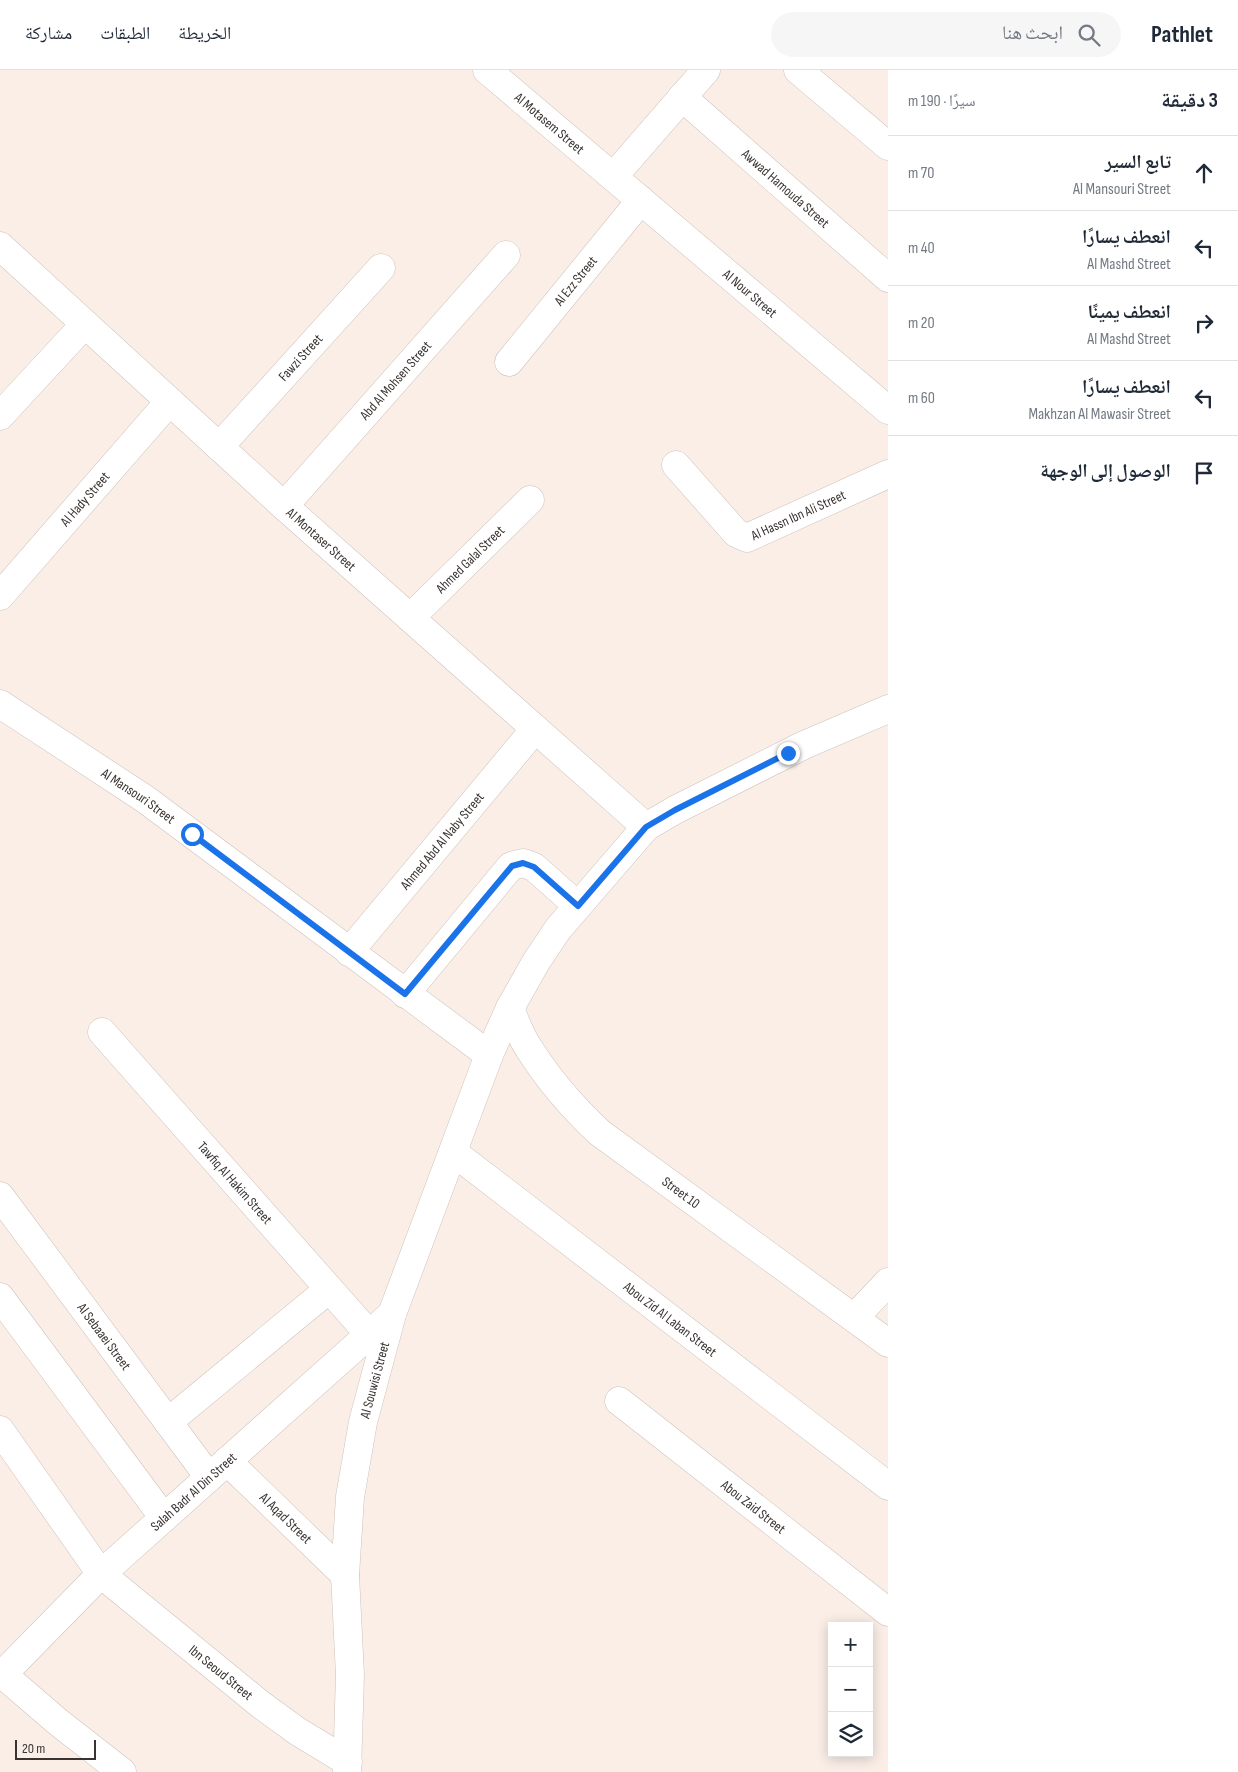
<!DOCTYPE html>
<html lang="ar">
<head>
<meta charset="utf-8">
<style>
	:root { --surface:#fff; --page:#f6f6f7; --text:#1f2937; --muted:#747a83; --line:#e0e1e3 }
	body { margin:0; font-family:"Sofia Sans Condensed","Noto Naskh Arabic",sans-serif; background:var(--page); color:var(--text); direction:rtl }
	.controls { position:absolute; right:15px; bottom:15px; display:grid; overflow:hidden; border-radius:0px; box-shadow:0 2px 12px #0003 }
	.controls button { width:45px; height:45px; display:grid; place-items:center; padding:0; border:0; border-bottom:1px solid var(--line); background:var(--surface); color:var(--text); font:25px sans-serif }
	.scale { position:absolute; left:15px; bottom:12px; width:81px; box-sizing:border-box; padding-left:5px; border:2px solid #393432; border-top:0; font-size:14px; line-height:18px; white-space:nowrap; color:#393432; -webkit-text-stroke:4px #faeee7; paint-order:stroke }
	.stop { position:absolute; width:15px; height:15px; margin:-11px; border:4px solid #1a73e8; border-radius:50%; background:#fff }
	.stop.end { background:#1a73e8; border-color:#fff; box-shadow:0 1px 5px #0008 }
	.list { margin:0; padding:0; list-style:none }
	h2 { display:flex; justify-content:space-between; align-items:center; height:65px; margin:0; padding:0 20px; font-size:21px }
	h2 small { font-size:16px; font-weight:400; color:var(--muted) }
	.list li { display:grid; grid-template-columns:32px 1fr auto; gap:15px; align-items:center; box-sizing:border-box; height:75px; padding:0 20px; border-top:1px solid var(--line) }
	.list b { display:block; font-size:19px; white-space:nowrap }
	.list p { margin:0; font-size:16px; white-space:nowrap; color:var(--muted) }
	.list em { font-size:16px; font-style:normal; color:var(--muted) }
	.icon { flex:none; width:28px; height:28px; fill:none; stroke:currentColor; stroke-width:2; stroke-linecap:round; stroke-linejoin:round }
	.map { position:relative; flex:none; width:888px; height:1702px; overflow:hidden; direction:ltr }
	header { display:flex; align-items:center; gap:30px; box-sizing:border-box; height:70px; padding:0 25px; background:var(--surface); border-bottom:1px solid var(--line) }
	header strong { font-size:24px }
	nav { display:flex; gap:28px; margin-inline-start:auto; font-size:18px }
	.search { width:350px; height:45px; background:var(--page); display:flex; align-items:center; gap:12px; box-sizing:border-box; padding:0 18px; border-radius:28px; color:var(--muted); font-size:19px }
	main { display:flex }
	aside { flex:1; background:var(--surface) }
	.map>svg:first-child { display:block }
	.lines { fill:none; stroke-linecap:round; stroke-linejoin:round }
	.minor-casing { stroke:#cdc2bb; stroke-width:29 }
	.minor { stroke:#fff; stroke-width:28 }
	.route { stroke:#1a73e8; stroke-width:6 }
	.labels { text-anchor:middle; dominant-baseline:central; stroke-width:5; stroke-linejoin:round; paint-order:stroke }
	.street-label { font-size:14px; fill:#393432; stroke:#faeee7 }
</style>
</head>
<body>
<header>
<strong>Pathlet</strong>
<div class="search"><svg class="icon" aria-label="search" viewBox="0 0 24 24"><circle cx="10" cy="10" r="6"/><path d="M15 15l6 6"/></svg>ابحث هنا</div>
<nav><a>الخريطة</a><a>الطبقات</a><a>مشاركة</a></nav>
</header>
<main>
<aside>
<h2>3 دقيقة<small>سيرًا · 190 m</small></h2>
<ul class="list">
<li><svg class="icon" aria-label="ahead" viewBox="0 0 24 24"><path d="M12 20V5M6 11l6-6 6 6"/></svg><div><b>تابع السير</b><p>Al Mansouri Street</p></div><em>70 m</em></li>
<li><svg class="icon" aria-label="left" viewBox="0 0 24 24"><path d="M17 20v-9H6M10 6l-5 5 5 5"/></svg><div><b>انعطف يسارًا</b><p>Al Mashd Street</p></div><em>40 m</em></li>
<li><svg class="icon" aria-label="right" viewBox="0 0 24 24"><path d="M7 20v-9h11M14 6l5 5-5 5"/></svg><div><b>انعطف يمينًا</b><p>Al Mashd Street</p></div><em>20 m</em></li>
<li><svg class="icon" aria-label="left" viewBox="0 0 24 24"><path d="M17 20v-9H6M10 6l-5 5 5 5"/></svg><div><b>انعطف يسارًا</b><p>Makhzan Al Mawasir Street</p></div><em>60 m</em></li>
<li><svg class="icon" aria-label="arrive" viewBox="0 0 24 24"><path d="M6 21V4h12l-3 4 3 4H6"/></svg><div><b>الوصول إلى الوجهة</b></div></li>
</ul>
</aside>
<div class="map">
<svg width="888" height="1702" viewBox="0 0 888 1702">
	<rect width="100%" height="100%" fill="#faeee7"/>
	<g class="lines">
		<defs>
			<g id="minor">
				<path id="s1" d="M487,0L888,340"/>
				<path d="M798,0L888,76"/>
				<path id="s2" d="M682,27L888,208"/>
				<path d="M613,107L706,0"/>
				<path id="s3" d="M0,176L284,436L646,757"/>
				<path id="s4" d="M509,292L641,130"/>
				<path d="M0,346L85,254"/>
				<path id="s5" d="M219,377L381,198"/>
				<path id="s6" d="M676,395L736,463L747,468L888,404"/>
				<path id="s7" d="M284,436L506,185"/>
				<path id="s8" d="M0,526L169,332"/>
				<path id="s9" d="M410,548L530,430"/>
				<path id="s10" d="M0,634L145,729L489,985"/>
				<path id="s11" d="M349,882L535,659"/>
				<path d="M405,924L511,796L523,793L534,797L578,836"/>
				<path id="s12" d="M510,938C515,951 520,965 528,977C548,1009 572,1037 600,1063L888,1273"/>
				<path id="s13" d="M102,962L369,1264"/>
				<path id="s14" d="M453,1082L888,1416"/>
				<path id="s15" d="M0,1126L209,1407"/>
				<path d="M0,1227L164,1448"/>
				<path d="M854,1248L888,1212"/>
				<path id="s16" d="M619,1331L888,1542"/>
				<path d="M168,1352L329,1219"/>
				<path id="s17" d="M0,1360L101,1504L260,1634L297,1661L348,1692"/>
				<path id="s18" d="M227,1391L345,1505"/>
				<path d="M0,1602L58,1652L122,1702"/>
				<path id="s19" d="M0,1607L101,1504L392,1244"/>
				<path id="s20" d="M347,1702L350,1605L345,1505L350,1427L363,1352L392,1244L489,985L510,938L536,892L558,859L646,757L675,740L804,675L888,639"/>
			</g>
		</defs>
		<use href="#minor" class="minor-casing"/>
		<use href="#minor" class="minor"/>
	</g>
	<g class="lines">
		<path class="route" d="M192,764L405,924L512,796L523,793L534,797L578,836L646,757L675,740L788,683"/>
	</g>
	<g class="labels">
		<g class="street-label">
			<text stroke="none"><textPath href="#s1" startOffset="82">Al Motasem Street</textPath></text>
			<text stroke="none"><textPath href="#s2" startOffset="138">Awwad Hamouda Street</textPath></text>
			<text stroke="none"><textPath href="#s4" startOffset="105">Al Ezz Street</textPath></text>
			<text stroke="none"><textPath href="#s1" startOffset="345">Al Nour Street</textPath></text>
			<text stroke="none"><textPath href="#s5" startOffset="121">Fawzi Street</textPath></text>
			<text stroke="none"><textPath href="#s7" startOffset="168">Abd Al Mohsen Street</textPath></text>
			<text stroke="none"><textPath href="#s8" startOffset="129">Al Hady Street</textPath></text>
			<text stroke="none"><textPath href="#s6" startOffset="159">Al Hassn Ibn Ali Street</textPath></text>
			<text stroke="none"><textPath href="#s3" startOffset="435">Al Montaser Street</textPath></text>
			<text stroke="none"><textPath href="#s9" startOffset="84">Ahmed Galal Street</textPath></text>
			<text stroke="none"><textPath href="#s10" startOffset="166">Al Mansouri Street</textPath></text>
			<text stroke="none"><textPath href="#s11" startOffset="145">Ahmed Abd Al Naby Street</textPath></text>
			<text stroke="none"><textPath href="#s13" startOffset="201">Tawfiq Al Hakim Street</textPath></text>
			<text stroke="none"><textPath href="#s12" startOffset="256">Street 10</textPath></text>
			<text stroke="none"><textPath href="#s14" startOffset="274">Abou Zid Al Laban Street</textPath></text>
			<text stroke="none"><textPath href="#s15" startOffset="175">Al Sebaaei Street</textPath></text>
			<text stroke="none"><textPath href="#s20" startOffset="395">Al Souwisi Street</textPath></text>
			<text stroke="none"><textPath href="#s19" startOffset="268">Salah Badr Al Din Street</textPath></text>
			<text stroke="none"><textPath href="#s16" startOffset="171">Abou Zaid Street</textPath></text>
			<text stroke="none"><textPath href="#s18" startOffset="82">Al Aqad Street</textPath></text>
			<text stroke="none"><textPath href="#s17" startOffset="331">Ibn Seoud Street</textPath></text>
		</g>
	</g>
</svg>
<div class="controls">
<button>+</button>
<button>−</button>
<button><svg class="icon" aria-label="layers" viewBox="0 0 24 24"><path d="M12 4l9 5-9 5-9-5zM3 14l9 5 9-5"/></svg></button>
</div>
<div class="scale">20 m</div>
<div class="stop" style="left:192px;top:764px"></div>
<div class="stop end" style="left:788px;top:683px"></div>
</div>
</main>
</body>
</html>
